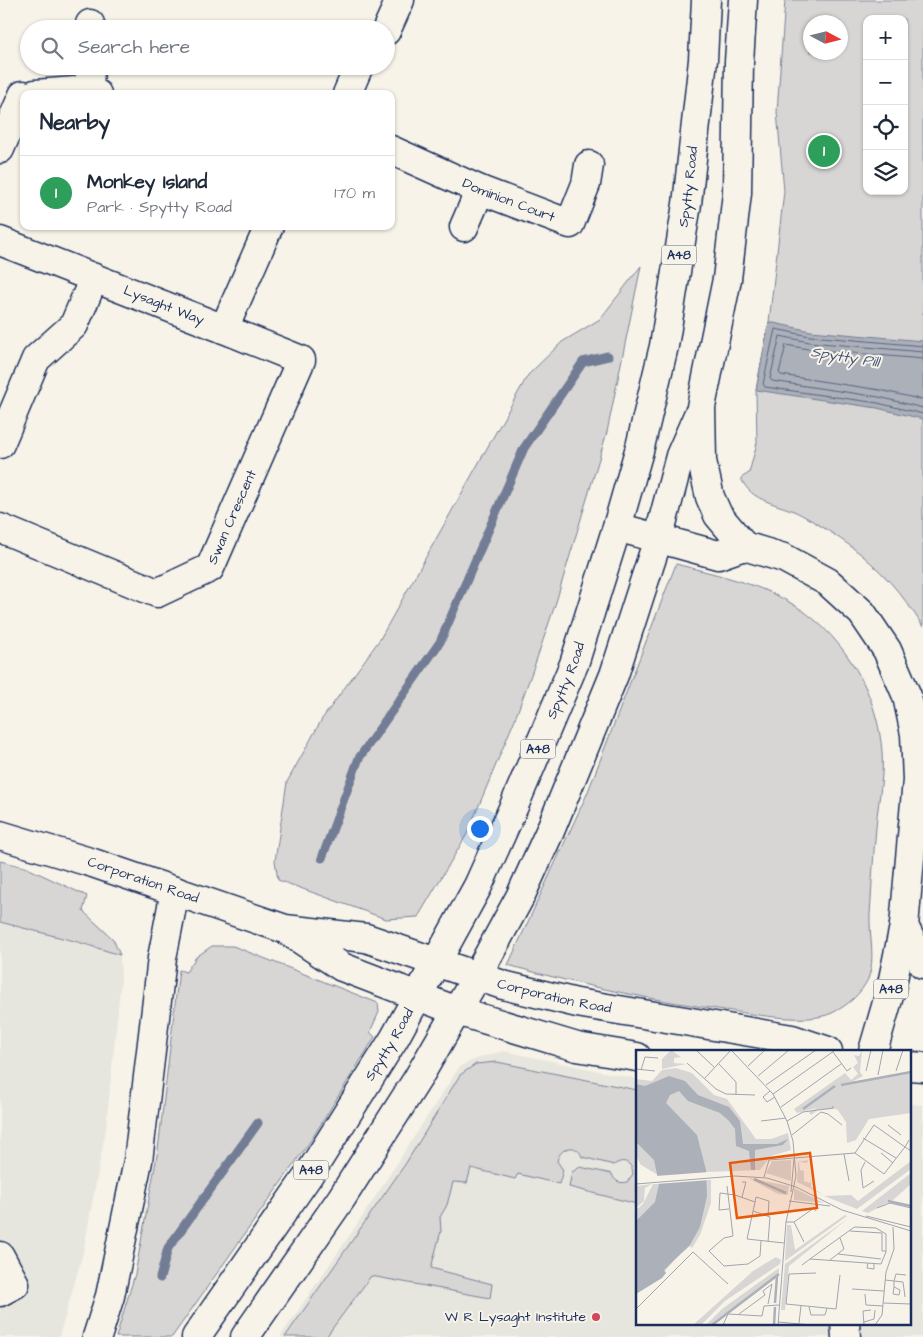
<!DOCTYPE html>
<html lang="en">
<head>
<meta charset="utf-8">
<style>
	:root { --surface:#fff; --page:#f2f2f3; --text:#1f2937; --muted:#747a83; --line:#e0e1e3; --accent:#ea580c }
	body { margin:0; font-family:"Architects Daughter",sans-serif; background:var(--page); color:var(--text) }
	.controls { position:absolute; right:15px; top:15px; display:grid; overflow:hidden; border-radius:10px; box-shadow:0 1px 4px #0004 }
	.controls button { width:45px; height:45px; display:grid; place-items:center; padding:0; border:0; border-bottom:1px solid var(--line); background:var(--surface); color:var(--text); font:25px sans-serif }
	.compass { position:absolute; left:803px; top:15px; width:45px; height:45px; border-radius:50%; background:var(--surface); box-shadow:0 1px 4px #0004; rotate:97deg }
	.you { position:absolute; left:479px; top:828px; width:18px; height:18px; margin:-12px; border:4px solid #fff; border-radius:50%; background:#1a73e8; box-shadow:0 0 0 8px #1a73e833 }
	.badge { display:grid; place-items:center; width:32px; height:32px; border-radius:50%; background:var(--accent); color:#fff; font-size:16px; font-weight:700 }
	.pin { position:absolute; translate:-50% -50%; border:2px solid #fff; box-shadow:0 1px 5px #0006 }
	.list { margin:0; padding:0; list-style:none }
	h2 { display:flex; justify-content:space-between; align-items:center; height:65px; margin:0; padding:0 20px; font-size:21px }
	h2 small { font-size:16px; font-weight:400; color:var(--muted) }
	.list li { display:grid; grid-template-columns:32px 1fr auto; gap:15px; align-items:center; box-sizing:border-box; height:75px; padding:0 20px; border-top:1px solid var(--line) }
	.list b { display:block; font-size:19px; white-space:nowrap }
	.list p { margin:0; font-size:16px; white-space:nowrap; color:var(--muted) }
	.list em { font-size:16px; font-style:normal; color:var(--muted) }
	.icon { flex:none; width:28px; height:28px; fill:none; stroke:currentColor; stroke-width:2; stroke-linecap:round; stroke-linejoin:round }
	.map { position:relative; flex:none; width:923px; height:1337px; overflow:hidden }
	.search { position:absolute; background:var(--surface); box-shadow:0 1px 4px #0004; left:20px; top:20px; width:375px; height:55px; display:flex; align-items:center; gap:12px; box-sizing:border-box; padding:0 18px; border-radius:28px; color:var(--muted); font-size:19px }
	.panel { position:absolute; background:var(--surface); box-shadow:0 1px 4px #0004; left:20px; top:90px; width:375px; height:140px; border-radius:10px }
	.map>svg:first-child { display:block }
	.built { fill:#e6e5de }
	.green { fill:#d7d6d4; stroke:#798299; fill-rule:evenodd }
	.water { fill:#acb0b9; stroke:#727c95 }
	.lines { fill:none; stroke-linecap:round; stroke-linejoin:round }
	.shore { stroke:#556382; stroke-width:1 }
	.stream { stroke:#727c95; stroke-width:9 }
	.minor-casing { stroke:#1b2f5e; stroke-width:31 }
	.major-casing { stroke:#1b2f5e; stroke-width:31 }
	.minor { stroke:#f7f3e8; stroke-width:28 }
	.major { stroke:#f7f3e8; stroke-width:28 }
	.poi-dot { fill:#d1495b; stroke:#f7f3e8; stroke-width:2 }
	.labels { text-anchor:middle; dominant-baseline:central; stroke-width:4; stroke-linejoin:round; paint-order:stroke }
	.shield { fill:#f7f3e8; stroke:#5d6a87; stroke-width:1 }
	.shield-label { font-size:12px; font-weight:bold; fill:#1b2f5e }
	.street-label { font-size:14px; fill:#1b2f5e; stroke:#f7f3e8 }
	.poi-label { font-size:14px; fill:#1b2f5e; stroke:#f7f3e8; text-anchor:end }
	.water-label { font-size:15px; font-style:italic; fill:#465679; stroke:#f7f3e8 }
	.inset-river { fill:none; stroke:#acb0b9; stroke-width:2.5 }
	.inset-road { fill:none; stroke:#9fa5b1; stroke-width:1 }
	.view { fill:#e8590c; fill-opacity:0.15; stroke:#e8590c; stroke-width:2.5 }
	.inset-edge { fill:none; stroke:#1b2f5e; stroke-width:2.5 }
</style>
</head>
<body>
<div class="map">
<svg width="923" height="1337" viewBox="0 0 923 1337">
	<rect width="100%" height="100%" fill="#f7f3e8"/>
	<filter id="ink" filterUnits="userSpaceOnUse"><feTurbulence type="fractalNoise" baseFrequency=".02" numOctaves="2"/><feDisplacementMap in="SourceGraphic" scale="10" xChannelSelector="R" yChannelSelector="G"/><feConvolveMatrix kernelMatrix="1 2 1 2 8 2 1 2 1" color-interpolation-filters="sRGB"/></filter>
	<g filter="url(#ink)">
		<g class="built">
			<path d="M0,861L98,924L113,939L120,955L121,978L106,1128L83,1253L59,1337H0Z"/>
			<path d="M503,1051L637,1079V1323H909V1104L923,1105V1337H280L364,1214L460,1066L481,1057Z"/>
		</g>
		<g class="green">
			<path d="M785,0H923V627C904,595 879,567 849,545C834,534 817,523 800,514C779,503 751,503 741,478L749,473L757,443L756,390L769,322L784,191L777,112ZM867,19H904V191H867ZM810,22H840V52H810Z"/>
			<path d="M641,266L607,432L556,602L536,661L515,719L467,834L418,917L386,919L278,880L275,861L287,782L322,719L380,639L528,375L562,342L600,319Z"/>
			<path d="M676,564C746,582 804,593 848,657C871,689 885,734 882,774C881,792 877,810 876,828C873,857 872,886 870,915C869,936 876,959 868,979C861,994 847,1006 832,1013C809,1024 757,1015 732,1011C656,1001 582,986 508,965L587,794Z"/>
			<path d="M0,861L25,867L87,896L83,911L113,939L120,955L78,942L0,922Z"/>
			<path d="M212,946H233L378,1003L379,1012L370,1032L375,1037L311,1140L172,1337H116L135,1274L158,1150L179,970L186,972L196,957Z"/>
			<path d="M497,1062L637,1090V1204L569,1187L572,1172L580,1167L612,1174C614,1181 620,1184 627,1182L633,1174C632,1162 623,1158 614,1165L582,1157C577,1142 560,1147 557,1161L563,1170L559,1184L518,1174L515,1179L471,1168L467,1183L453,1182L447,1205L440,1217L441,1231L431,1268L492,1284L490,1298L371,1276L326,1337H285L406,1163L460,1075L476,1064Z"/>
		</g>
		<path class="water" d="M769,322L811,331L923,341V419L877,408L756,390Z"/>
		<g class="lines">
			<g class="shore">
				<path d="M923,346L810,336L775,329L763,384L765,387L878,403L923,414"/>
				<path d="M923,352L809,342L780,336L770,379L772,381L879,397L923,408"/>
				<path d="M923,359L808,349L786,345L779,373L781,375L880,390L923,400"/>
			</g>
			<g class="stream">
				<path d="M322,858L359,758L440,642L524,448L583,362L608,356"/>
				<path d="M160,1278L168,1248L258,1123"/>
			</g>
			<defs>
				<g id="minor">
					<path d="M90,29V24"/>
					<path d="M386,31L400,0"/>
					<path d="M89,90L90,66"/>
					<path d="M35,94L89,90L97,94"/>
					<path d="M347,94L359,66"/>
					<path d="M0,149L23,95"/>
					<path id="s1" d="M391,150L480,190L570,224L586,184L589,165"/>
					<path d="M464,227L480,190"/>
					<path id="s2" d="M0,241L224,329L269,226"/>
					<path d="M0,444L36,359L74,325L94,278"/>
					<path id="s3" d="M0,528L157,593L210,568L301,360L224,329"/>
					<path id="s4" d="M0,835L93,863L285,929L366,938L503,985L577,1003L792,1039L828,1051"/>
					<path d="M904,926L923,964"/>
					<path d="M288,931L342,967L457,1011L577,1047L637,1057"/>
					<path d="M909,1066L923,1067"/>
					<path d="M0,1256L15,1284L0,1292"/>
					<path d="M845,1323L846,1337"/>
				</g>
				<g id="major">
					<path d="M743,0L739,62L737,193L727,279L701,407L702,461L710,497L718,515L744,546L784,558L828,582L862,613L887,650L907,696L915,734L917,780L904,926L891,989L873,1051"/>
					<path d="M617,527L718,555L744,546"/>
					<path d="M97,1337L110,1296L138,1161L162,958L175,891"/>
					<path id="s5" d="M196,1337L308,1176L394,1039L478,886L514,806L574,664L617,527L640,447L664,346L687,204L703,60L706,0"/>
					<path d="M245,1337L341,1199L418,1078L477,976L520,897L550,831L614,675L658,539L680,456L698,415"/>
				</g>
			</defs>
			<use href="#minor" class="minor-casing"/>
			<use href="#major" class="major-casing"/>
			<use href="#minor" class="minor"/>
			<use href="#major" class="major"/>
		</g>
	</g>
	<circle class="poi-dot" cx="596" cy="1317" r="5"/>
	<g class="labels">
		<g class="shield">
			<rect x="661.5" y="245.5" width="35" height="19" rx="4"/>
			<rect x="520.5" y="739.5" width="35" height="19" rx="4"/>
			<rect x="873.5" y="979.5" width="35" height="19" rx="4"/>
			<rect x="293.5" y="1160.5" width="35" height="19" rx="4"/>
		</g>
		<g class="shield-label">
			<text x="679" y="255">A48</text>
			<text x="538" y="749">A48</text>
			<text x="891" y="989">A48</text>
			<text x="311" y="1170">A48</text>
		</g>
		<g class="street-label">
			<text stroke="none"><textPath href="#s5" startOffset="1266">Spytty Road</textPath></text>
			<text stroke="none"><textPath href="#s1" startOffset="128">Dominion Court</textPath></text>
			<text stroke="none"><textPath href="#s2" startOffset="176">Lysaght Way</textPath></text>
			<text stroke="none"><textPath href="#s3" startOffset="284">Swan Crescent</textPath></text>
			<text stroke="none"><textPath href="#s5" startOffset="756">Spytty Road</textPath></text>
			<text stroke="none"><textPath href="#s4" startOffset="150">Corporation Road</textPath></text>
			<text stroke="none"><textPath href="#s4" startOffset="579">Corporation Road</textPath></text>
			<text stroke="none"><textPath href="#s5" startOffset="351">Spytty Road</textPath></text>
		</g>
		<g class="poi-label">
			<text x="586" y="1317">W R Lysaght Institute</text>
		</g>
		<g class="water-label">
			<text transform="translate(845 357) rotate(9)">Spytty Pill</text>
		</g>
	</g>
	<g transform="translate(636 1050)">
		<rect width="275" height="275" fill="#f7f3e8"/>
		<path d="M35,0L45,7L38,8V13L50,14L26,19V9ZM226,0L224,22L227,26L216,32L275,22V63L233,69L220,90L211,93L210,72L201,59L182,60L175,65L173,62L181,58L161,63L158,59L209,23L215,30L222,24L217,17L222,13L218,5L223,6ZM40,18L56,23L78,45L91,49L120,89H135L152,83L155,100L135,106L124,120L70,122L71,130H75V153L64,185L56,198L54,196L40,208L19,233L44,171L0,50V29L16,31L26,20ZM0,81L13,92L30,135L0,184V160L7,154L17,134H23L22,125L5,115L0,106ZM172,110L171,113L163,112L164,120L168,121V131L174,133L175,129V137L188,145L161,132L162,112ZM136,111L155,110V131L130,123ZM275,111V119L221,159L188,146L215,145L222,151ZM275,123V134L257,150L232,163L226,161ZM112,128L153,136L152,145L142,144ZM16,134L9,138L8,151L0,158V136ZM158,138L188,153L158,150ZM209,165L211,166L149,211L151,175H155L159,200ZM214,167L153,216L149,260H145L149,214ZM140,207L145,210L144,214L89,251L65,275H57L117,221ZM143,218L142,229L138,228L121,239L76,275H70L86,259Z" fill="#d7d6d4"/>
		<path d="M33,26L49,31L62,45L93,57L104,71L107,94H141L152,89L147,95L119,100V120H115L113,101L100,96L99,79L93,71L84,63L52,51L43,41L34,45L30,53L61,85L70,120L71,146L64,177L54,195L28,220L30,223L26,228L0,244V171L19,152L23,134L18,110L0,92V34L9,36Z" fill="#acb0b9"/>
		<path d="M73,122L74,130L20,134V126Z" fill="#f7f3e8"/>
		<path class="inset-river" d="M205,35L275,22M167,59L199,36M118,129L150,143M252,151L275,156M139,253L141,226M76,275L143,224M138,275L139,257"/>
		<path class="inset-road" d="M60,0L78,17M95,0L137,44L151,71L157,91L160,126L150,172L142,275M197,2L211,21L215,18M51,13L80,39L90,44L119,45M82,13L100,32V45M112,16L129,0M0,19L19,21M5,20L9,7L22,8M230,21L235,0M260,21L267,0M242,25L247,0M122,26L153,0M68,29L95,0M130,35L180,0M134,41L127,47L131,52L139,47M137,44L198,1M145,57L205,14M125,71L150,68M151,71L167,62L197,58V56M252,75L265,85M156,85L185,62L192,64L206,75M227,88L260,108M273,90L269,97L275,101M245,103L257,113M208,104L213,131M158,108L219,103L248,124L269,97L238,75L219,103M229,112L225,120L227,138L238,131M128,127L133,110L158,108M0,134L99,126L131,128L160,137L206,160L275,181M91,136L97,186L88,188L73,201L88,216L112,214L124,206L125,191M155,142L158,109M106,147L110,132H106M153,151L194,156M119,152L120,147L133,151L132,166M241,158L254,153L275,158M93,159L83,160L84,143L99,145L119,152L111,189L148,193M117,161L134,167L132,192M230,166L275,177M150,172H158L178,158L180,161M158,172L168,192M214,181L246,183V201H250M202,204L245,209M194,210L208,199L204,188M232,213L231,218L238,219V214M166,215L174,209L217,178L219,177L240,178L250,184V202L245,214L174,209M180,223L153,224L150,254L200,259L204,225M249,230L258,231L260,224L270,225M258,237L264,240L263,245L257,244L258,237V231L267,232L269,247M216,239L248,241M229,244L230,255L247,256M247,253L275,254M173,257L175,265H189L191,258M0,259L57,202L92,234M103,264L129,245L127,241L136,234L132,254M142,272L176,275M228,272L238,269L239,260M163,273L165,256M87,275L92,264L126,266L128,256L143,255M228,275L227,261L235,260M239,275L246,265L250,222L258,199L257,177"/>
		<path class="view" d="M174,103L181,158L101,168L94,113Z"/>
		<rect width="275" height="275" class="inset-edge"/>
	</g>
</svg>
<div class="controls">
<button>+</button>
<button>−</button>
<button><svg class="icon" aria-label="locate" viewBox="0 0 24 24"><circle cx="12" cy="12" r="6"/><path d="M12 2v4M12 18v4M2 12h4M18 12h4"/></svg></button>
<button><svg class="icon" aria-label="layers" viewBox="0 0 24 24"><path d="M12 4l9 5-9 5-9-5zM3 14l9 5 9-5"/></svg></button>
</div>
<svg class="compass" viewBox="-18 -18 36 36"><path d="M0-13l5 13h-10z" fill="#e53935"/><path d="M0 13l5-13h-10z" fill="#747a83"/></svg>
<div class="you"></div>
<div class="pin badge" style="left:824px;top:151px;background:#2e9e5b">1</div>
<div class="search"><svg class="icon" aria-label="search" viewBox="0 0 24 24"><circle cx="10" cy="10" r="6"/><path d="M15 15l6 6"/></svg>Search here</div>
<section class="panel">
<h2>Nearby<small></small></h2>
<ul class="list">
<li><span class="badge" style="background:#2e9e5b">1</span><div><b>Monkey Island</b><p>Park · Spytty Road</p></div><em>170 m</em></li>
</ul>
</section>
</div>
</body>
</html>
